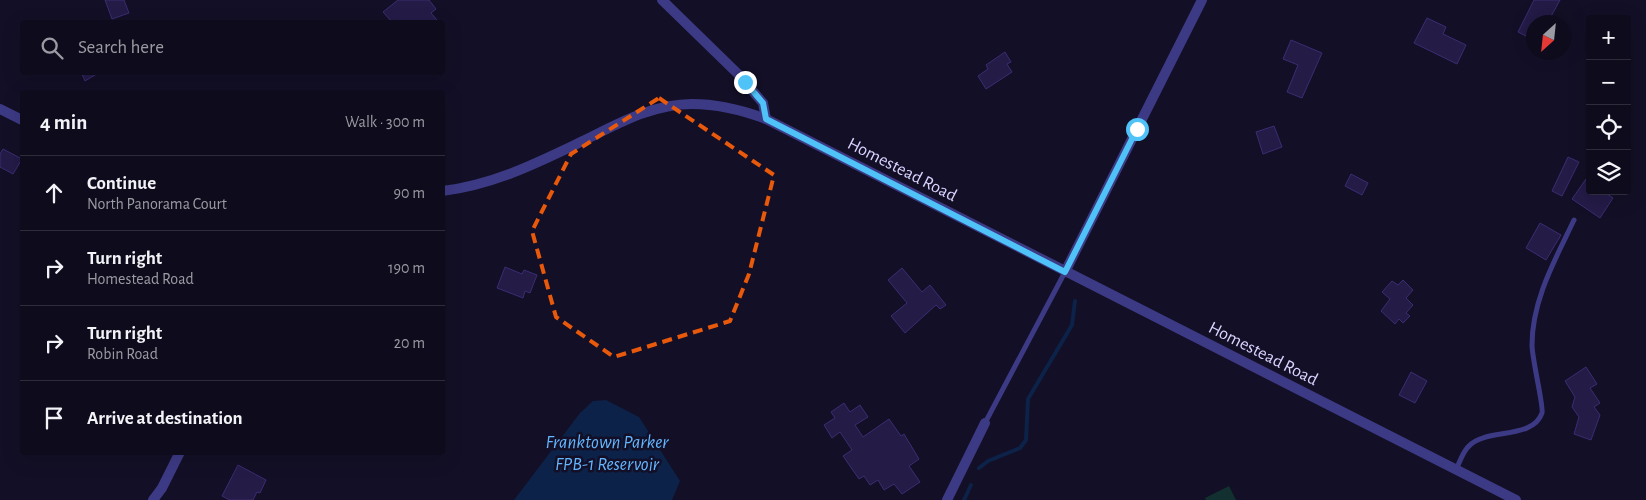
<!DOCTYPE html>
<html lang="en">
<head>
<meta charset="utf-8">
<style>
	:root { --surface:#0e0b1c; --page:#1c1929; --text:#f1f3f6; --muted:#9b9ba3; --line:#2e2b3b }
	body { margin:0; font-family:"Alegreya Sans",sans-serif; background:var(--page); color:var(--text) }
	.controls { position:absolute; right:15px; top:15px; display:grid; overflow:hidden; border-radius:5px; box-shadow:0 5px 20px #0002 }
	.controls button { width:45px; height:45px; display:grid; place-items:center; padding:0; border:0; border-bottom:1px solid var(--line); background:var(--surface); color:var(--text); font:25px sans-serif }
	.compass { position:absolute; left:1526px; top:15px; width:45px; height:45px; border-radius:50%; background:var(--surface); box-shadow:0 5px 20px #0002; rotate:207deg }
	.stop { position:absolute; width:15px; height:15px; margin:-11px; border:4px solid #4fc3f7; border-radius:50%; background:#fff }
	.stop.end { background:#4fc3f7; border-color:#fff; box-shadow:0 1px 5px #0008 }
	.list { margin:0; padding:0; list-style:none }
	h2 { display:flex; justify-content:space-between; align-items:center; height:65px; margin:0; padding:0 20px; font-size:21px }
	h2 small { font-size:16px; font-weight:400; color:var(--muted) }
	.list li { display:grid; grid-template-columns:32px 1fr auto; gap:15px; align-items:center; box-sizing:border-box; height:75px; padding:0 20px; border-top:1px solid var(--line) }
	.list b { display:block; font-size:19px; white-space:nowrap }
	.list p { margin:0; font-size:16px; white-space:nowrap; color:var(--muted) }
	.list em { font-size:16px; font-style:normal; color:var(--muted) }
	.icon { flex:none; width:28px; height:28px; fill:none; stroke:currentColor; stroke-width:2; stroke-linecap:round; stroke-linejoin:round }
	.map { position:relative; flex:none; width:1646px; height:500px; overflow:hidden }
	.search { position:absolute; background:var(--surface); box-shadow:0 5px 20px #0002; left:20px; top:20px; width:425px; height:55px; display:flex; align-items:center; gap:12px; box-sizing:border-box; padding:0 18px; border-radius:5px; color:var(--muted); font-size:19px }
	.panel { position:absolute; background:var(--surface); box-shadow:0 5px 20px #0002; left:20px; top:90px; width:425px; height:365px; border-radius:5px }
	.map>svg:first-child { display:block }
	.green { fill:#12302f }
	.water { fill:#0c2248 }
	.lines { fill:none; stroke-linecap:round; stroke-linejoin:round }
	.stream { stroke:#0c2248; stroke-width:4 }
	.building { fill:#241b47; stroke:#3b2d73 }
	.lane { stroke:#3d3a85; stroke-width:5 }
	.street { stroke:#3d3a85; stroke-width:10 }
	.route { stroke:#4fc3f7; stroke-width:6 }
	.marked { fill:none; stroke:#e8590c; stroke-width:4; stroke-dasharray:10 6; stroke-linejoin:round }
	.labels { text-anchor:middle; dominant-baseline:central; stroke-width:5; stroke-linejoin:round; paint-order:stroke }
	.street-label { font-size:18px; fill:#d9d4ff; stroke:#130f26 }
	.water-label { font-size:19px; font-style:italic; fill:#62b6ff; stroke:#130f26 }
</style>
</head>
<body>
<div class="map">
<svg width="1646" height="500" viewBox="0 0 1646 500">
	<rect width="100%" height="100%" fill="#130f26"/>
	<path class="green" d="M1229,486L1236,500H1206L1205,498Z"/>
	<path class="water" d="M606,400L639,417L680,481L672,500H514L580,413L593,401Z"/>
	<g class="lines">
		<g class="stream">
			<path d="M979,468L988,461L1020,448L1026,440L1028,399L1072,325L1075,301"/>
			<path d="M964,500L971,485"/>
		</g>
	</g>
	<g class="building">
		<path d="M105,0H124L129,13L112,19Z"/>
		<path d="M398,0H429L436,9L431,13L437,20L434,22H392L383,12Z"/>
		<path d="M1534,0H1560L1548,22H1534V40L1518,32Z"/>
		<path d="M1427,18L1446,27L1443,34L1466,45L1457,64L1414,43Z"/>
		<path d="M1291,40L1322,53L1302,98L1287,92L1298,65L1283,59Z"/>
		<path d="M1005,52L1011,62L1007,64L1012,72L986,89L978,76L988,69L986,65Z"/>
		<path d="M1546,52H1554L1556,56L1548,59Z"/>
		<path d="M81,72H100L85,81Z"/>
		<path d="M1274,126L1282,147L1263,154L1256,132Z"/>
		<path d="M3,149L22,159L13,174L0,167V154Z"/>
		<path d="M1568,157L1579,162L1562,196L1552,191Z"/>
		<path d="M1351,174L1368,183L1362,195L1345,186Z"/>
		<path d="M1586,179L1590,182V191H1603L1613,198L1600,218L1572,199Z"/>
		<path d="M1540,223L1561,235L1546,260L1526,248Z"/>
		<path d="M505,267L522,274L524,270L537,275L530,293L525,291L523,298L497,288Z"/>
		<path d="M902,268L922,292L930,285L946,305L940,309L936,305L905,333L891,316L907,303L888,280Z"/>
		<path d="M1403,280L1413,290L1406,298L1413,305L1406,313L1410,316L1403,323L1399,319L1395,324L1381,311L1390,299L1382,292L1392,281L1398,285Z"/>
		<path d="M1586,367L1597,384L1590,388L1600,403L1594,407L1600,415L1591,440L1574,434L1579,417L1572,407L1575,397L1565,381Z"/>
		<path d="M1411,372L1427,381L1415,403L1399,395Z"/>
		<path d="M844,403L850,412L860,405L868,417L855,425L863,437L889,419L901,436L904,434L919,459L909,466L920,482L902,494L894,484L884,490L878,480L870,485L864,476L859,479L843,456L852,450L840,432L832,438L824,425L835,418L831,412Z"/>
		<path d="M238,465L266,480L260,493L257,492L253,500H230L222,496Z"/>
	</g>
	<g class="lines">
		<g class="lane">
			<path d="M985,423L1065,272"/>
			<path d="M1456,469C1460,462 1463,451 1469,446C1485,428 1533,440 1542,413C1544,407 1532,359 1532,345C1532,300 1555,260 1574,220"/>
		</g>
		<g class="street">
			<path d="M662,0L737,73L763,103L766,119"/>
			<path d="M0,109L22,120"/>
			<path d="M442,191C494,185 539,162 585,140C619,123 653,104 692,104C718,104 742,110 766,119L1516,500"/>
			<path d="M1065,272L1202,0"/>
			<path d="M153,500L162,488L180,452"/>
			<path d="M947,500L985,423"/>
		</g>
	</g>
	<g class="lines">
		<path class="route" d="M745,82L763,103L766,119L1065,272L1137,129"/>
	</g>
	<path class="marked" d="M659,98L774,175L749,274L730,321L614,357L556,317L532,231L571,154Z"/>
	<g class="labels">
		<g class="street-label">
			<text transform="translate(902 170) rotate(27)">Homestead Road</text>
			<text transform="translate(1263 354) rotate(27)">Homestead Road</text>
		</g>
		<g class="water-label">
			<text x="607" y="442">Franktown Parker<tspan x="607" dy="22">FPB-1 Reservoir</tspan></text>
		</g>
	</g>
</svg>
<div class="controls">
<button>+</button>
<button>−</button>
<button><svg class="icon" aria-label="locate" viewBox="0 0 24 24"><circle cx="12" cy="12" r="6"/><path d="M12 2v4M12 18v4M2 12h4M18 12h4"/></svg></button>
<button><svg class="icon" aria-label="layers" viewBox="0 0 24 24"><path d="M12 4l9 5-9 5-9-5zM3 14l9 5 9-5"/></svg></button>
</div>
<svg class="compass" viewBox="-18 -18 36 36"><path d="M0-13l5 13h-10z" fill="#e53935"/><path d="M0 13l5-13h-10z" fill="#9b9ba3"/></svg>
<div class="stop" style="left:1137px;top:129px"></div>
<div class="stop end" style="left:745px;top:82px"></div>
<div class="search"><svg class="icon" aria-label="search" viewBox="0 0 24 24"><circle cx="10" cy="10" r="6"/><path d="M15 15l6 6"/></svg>Search here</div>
<section class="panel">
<h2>4 min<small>Walk · 300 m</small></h2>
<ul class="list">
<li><svg class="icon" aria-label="ahead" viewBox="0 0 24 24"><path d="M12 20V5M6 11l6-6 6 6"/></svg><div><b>Continue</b><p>North Panorama Court</p></div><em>90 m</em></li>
<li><svg class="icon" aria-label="right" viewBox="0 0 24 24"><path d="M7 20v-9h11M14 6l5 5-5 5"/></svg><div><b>Turn right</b><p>Homestead Road</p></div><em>190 m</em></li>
<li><svg class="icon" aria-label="right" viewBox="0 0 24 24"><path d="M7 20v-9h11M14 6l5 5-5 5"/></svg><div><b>Turn right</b><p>Robin Road</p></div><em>20 m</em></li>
<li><svg class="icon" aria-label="arrive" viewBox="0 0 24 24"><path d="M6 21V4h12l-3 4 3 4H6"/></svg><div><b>Arrive at destination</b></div></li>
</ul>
</section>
</div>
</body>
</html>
